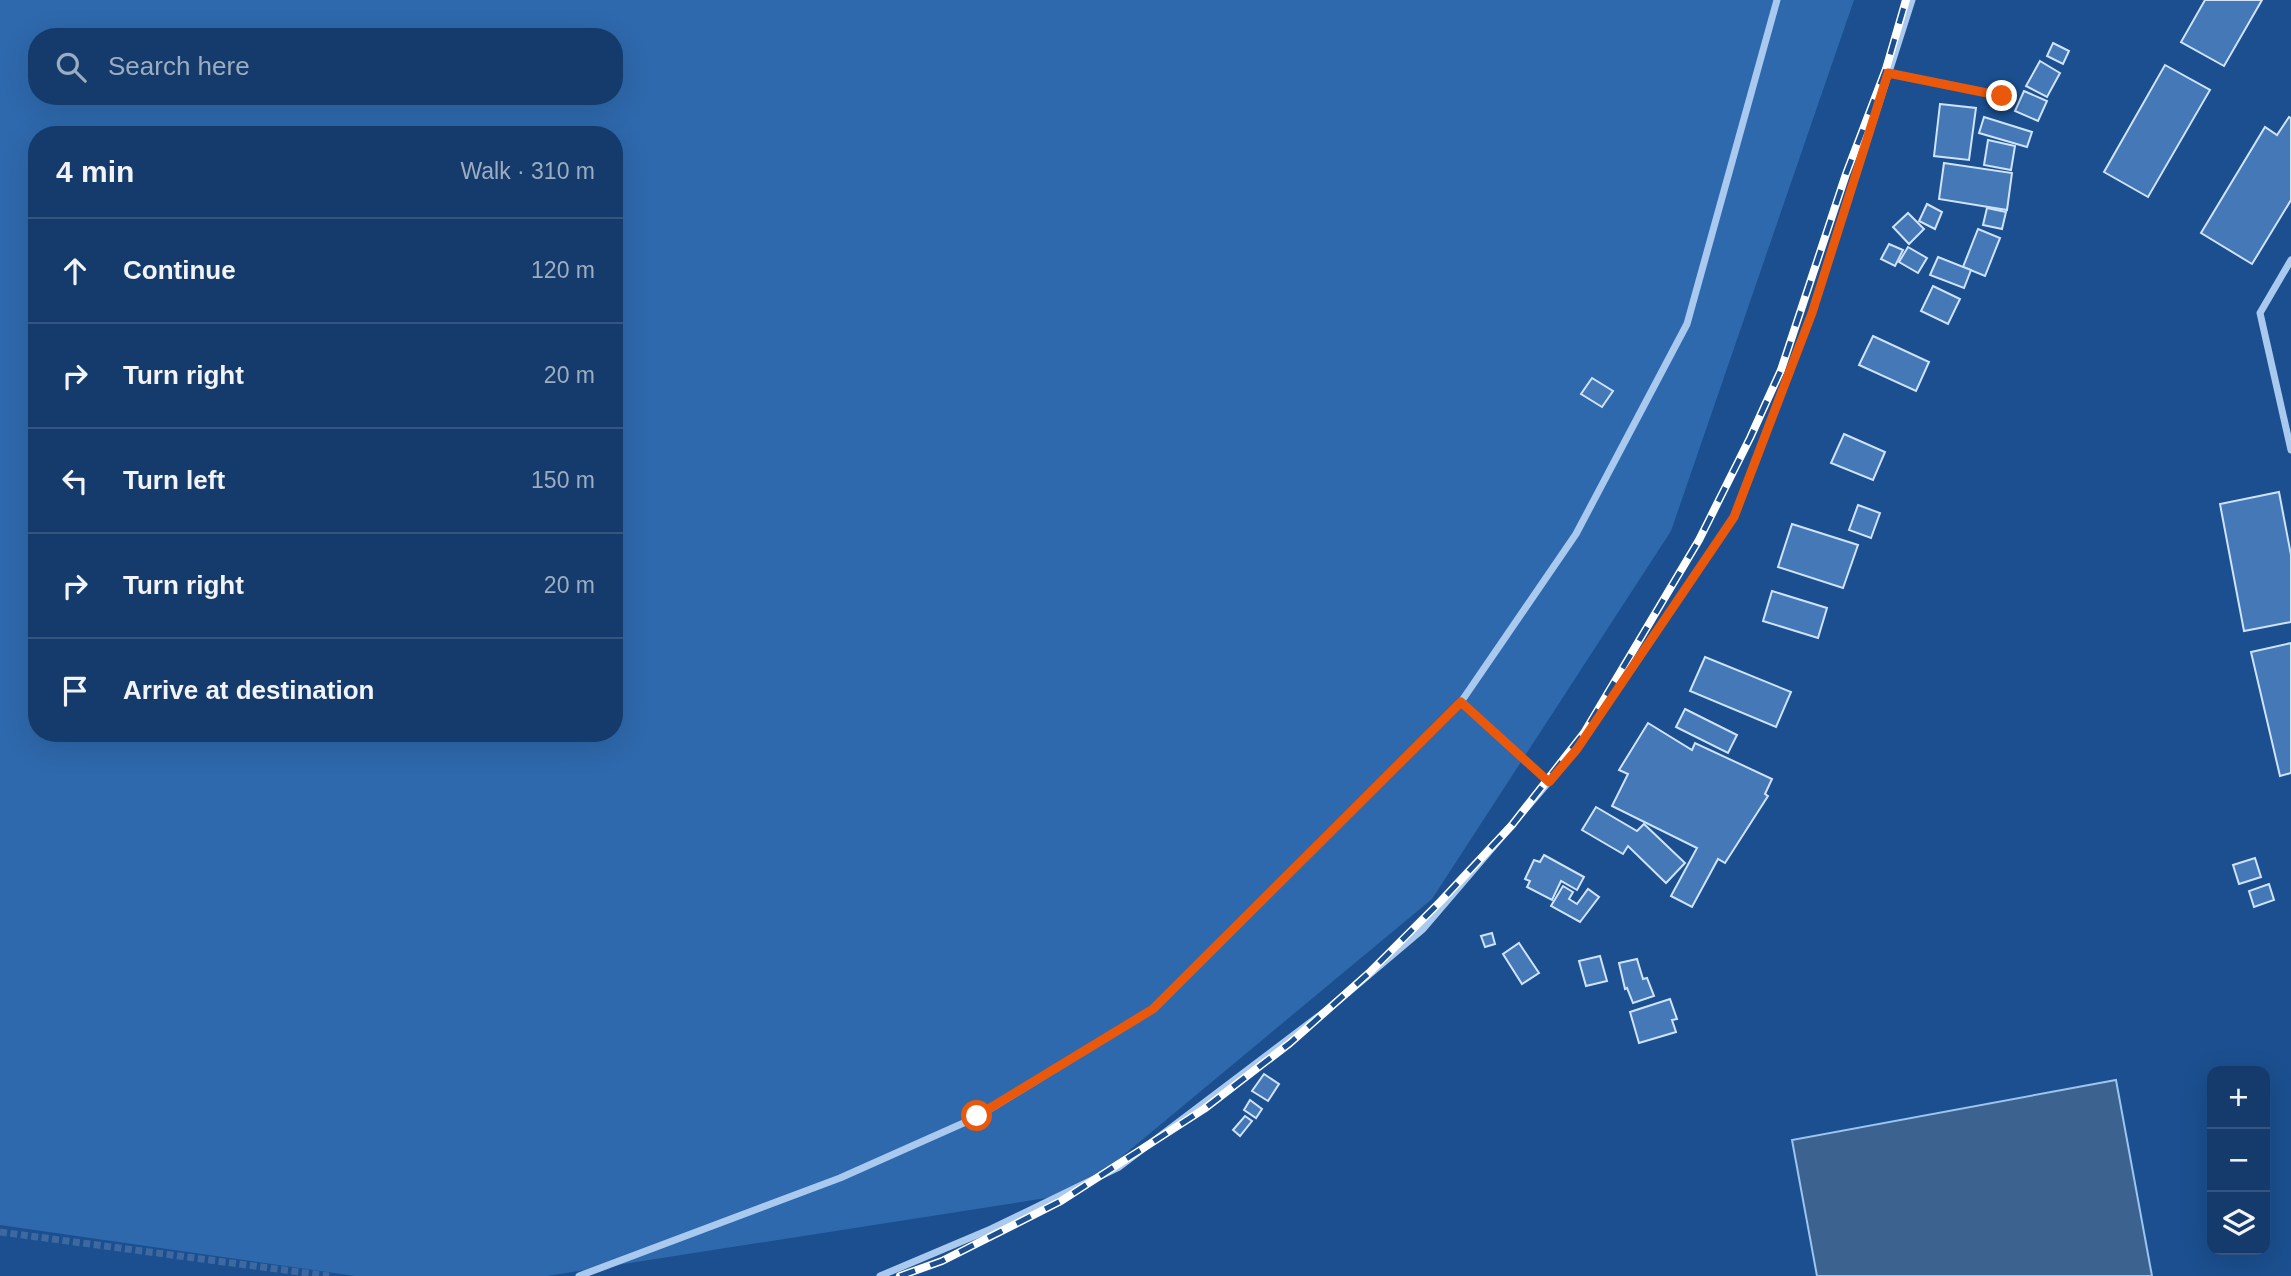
<!DOCTYPE html>
<html lang="en">
<head>
<meta charset="utf-8">
<style>
	:root { --surface:#143b6b; --page:#214673; --text:#f1f3f6; --muted:#9dadc1; --line:#33557e }
	body { margin:0; font-family:Arial,sans-serif; background:var(--page); color:var(--text) }
	.controls { position:absolute; right:21px; bottom:21px; display:grid; overflow:hidden; border-radius:14px; box-shadow:0 7px 28px #0002 }
	.controls button { width:63px; height:63px; display:grid; place-items:center; padding:0; border:0; border-bottom:2px solid var(--line); background:var(--surface); color:var(--text); font:35px sans-serif }
	.stop { position:absolute; width:21px; height:21px; margin:-16px; border:5px solid #ea580c; border-radius:50%; background:#fff }
	.stop.end { background:#ea580c; border-color:#fff; box-shadow:0 2px 7px #0008 }
	.list { margin:0; padding:0; list-style:none }
	h2 { display:flex; justify-content:space-between; align-items:center; height:91px; margin:0; padding:0 28px; font-size:30px }
	h2 small { font-size:23px; font-weight:400; color:var(--muted) }
	.list li { display:grid; grid-template-columns:46px 1fr auto; gap:21px; align-items:center; box-sizing:border-box; height:105px; padding:0 28px; border-top:2px solid var(--line) }
	.list b { display:block; font-size:26px; white-space:nowrap }
	.list em { font-size:23px; font-style:normal; color:var(--muted) }
	.icon { flex:none; width:38px; height:38px; fill:none; stroke:currentColor; stroke-width:2; stroke-linecap:round; stroke-linejoin:round }
	.map { position:relative; flex:none; width:2291px; height:1276px; overflow:hidden }
	.search { position:absolute; background:var(--surface); box-shadow:0 7px 28px #0002; left:28px; top:28px; width:595px; height:77px; display:flex; align-items:center; gap:18px; box-sizing:border-box; padding:0 24px; border-radius:28px; color:var(--muted); font-size:26px }
	.panel { position:absolute; background:var(--surface); box-shadow:0 7px 28px #0002; left:28px; top:126px; width:595px; height:616px; border-radius:28px }
	.map>svg:first-child { display:block }
	.green { fill:#2e69ad; fill-rule:evenodd }
	.water { fill:#3c6290; stroke:#9cc4f0; stroke-width:2 }
	.building { fill:#4478b7; stroke:#cfe3fa; stroke-width:2 }
	.lines { fill:none; stroke-linecap:round; stroke-linejoin:round }
	.minor-tunnel { stroke:#3d69a0; stroke-width:7; stroke-dasharray:7 3.5; stroke-linecap:butt }
	.minor { stroke:#a9c9ee; stroke-width:7 }
	.rail-casing { stroke:#fff; stroke-width:8 }
	.rail { stroke:#1b4f8f; stroke-width:5; stroke-dasharray:16; stroke-linecap:butt }
	.route { stroke:#ea580c; stroke-width:9 }
</style>
</head>
<body>
<div class="map">
<svg width="2291" height="1276" viewBox="0 0 2291 1276">
	<rect width="100%" height="100%" fill="#1b4f8f"/>
	<path class="green" d="M0,0H1854L1671,531L1432,899L1078,1193L547,1276H355L0,1225ZM37,37H614V96H37ZM37,135H614V733H37Z"/>
	<path class="water" d="M2116,1080L2152,1276H1817L1792,1140Z"/>
	<g class="building">
		<path d="M2205,0H2262L2224,66L2181,42Z"/>
		<path d="M2053,43L2069,51L2063,64L2047,56Z"/>
		<path d="M2040,61L2060,73L2047,97L2026,86Z"/>
		<path d="M2165,65L2210,90L2148,197L2104,172Z"/>
		<path d="M2024,91L2047,101L2038,121L2015,111Z"/>
		<path d="M1940,104L1976,108L1969,160L1934,156Z"/>
		<path d="M1984,117L2032,132L2027,147L1979,133Z"/>
		<path d="M2289,117L2291,118V200L2252,264L2201,233L2265,127L2277,135Z"/>
		<path d="M1988,140L2015,146L2011,170L1984,165Z"/>
		<path d="M1944,163L2012,173L2007,210L1939,199Z"/>
		<path d="M1927,204L1942,212L1935,229L1919,221Z"/>
		<path d="M1987,208L2006,212L2002,229L1983,225Z"/>
		<path d="M1908,213L1924,229L1909,244L1893,227Z"/>
		<path d="M1978,229L2000,238L1985,276L1963,267Z"/>
		<path d="M1889,244L1903,250L1895,266L1881,259Z"/>
		<path d="M1908,247L1927,258L1918,273L1899,262Z"/>
		<path d="M1938,257L1971,270L1964,288L1930,275Z"/>
		<path d="M1933,286L1960,299L1948,324L1921,311Z"/>
		<path d="M1873,336L1929,362L1916,391L1859,365Z"/>
		<path d="M1592,378L1613,391L1602,407L1581,394Z"/>
		<path d="M1844,434L1885,452L1873,480L1831,463Z"/>
		<path d="M2279,492L2291,555V622L2244,631L2220,504Z"/>
		<path d="M1858,505L1880,513L1871,538L1849,530Z"/>
		<path d="M1792,524L1858,545L1843,588L1778,567Z"/>
		<path d="M1772,591L1827,608L1818,638L1763,621Z"/>
		<path d="M2291,643V773L2280,776L2251,652Z"/>
		<path d="M1705,657L1791,692L1776,727L1690,691Z"/>
		<path d="M1685,709L1737,735L1728,753L1676,727Z"/>
		<path d="M1648,723L1692,750L1695,743L1772,779L1765,794L1768,796L1725,863L1718,859L1692,907L1671,896L1697,848L1612,806L1628,774L1619,770Z"/>
		<path d="M1596,807L1637,831L1644,824L1685,863L1666,883L1628,846L1623,854L1582,830Z"/>
		<path d="M1544,855L1584,877L1577,890L1561,881L1552,900L1527,887L1530,881L1525,879L1534,860L1540,862Z"/>
		<path d="M2255,858L2261,877L2239,884L2233,865Z"/>
		<path d="M2269,884L2274,900L2254,907L2249,891Z"/>
		<path d="M1563,886L1573,892L1569,899L1577,904L1588,889L1599,897L1580,922L1551,906Z"/>
		<path d="M1492,933L1495,944L1485,947L1481,936Z"/>
		<path d="M1519,943L1539,973L1522,984L1503,954Z"/>
		<path d="M1600,956L1607,981L1586,986L1579,961Z"/>
		<path d="M1637,959L1643,979L1647,978L1654,996L1633,1003L1627,988L1625,989L1619,963Z"/>
		<path d="M1670,999L1677,1019L1672,1020L1676,1032L1639,1043L1630,1012Z"/>
		<path d="M1264,1074L1279,1084L1268,1101L1252,1091Z"/>
		<path d="M1250,1100L1262,1109L1256,1118L1244,1110Z"/>
		<path d="M1245,1116L1252,1121L1240,1136L1233,1130Z"/>
	</g>
	<g class="lines">
		<path class="minor-tunnel" d="M0,1232L329,1276"/>
		<g class="minor">
			<path d="M1888,73L2002,96"/>
			<path d="M2291,260L2260,313L2291,450"/>
			<path d="M1461,702L1549,782"/>
			<path d="M579,1276L840,1178L977,1117L1153,1009L1461,702L1576,534L1687,324L1777,0"/>
			<path d="M880,1276L991,1229L1119,1167L1332,1006L1423,929L1577,749L1734,517L1812,313L1912,0"/>
		</g>
		<defs>
			<path id="rail" d="M900,1276L942,1261L1061,1201L1204,1109L1290,1043L1369,973L1441,901L1512,825L1584,733L1699,540L1750,438L1781,370L1846,174L1886,69L1906,0"/>
		</defs>
		<use href="#rail" class="rail-casing"/>
		<use href="#rail" class="rail"/>
	</g>
	<g class="lines">
		<path class="route" d="M977,1116L1153,1009L1461,702L1549,782L1577,749L1734,517L1812,313L1888,73L2002,96"/>
	</g>
</svg>
<div class="controls">
<button>+</button>
<button>−</button>
<button><svg class="icon" aria-label="layers" viewBox="0 0 24 24"><path d="M12 4l9 5-9 5-9-5zM3 14l9 5 9-5"/></svg></button>
</div>
<div class="stop" style="left:977px;top:1116px"></div>
<div class="stop end" style="left:2002px;top:96px"></div>
<div class="search"><svg class="icon" aria-label="search" viewBox="0 0 24 24"><circle cx="10" cy="10" r="6"/><path d="M15 15l6 6"/></svg>Search here</div>
<section class="panel">
<h2>4 min<small>Walk · 310 m</small></h2>
<ul class="list">
<li><svg class="icon" aria-label="ahead" viewBox="0 0 24 24"><path d="M12 20V5M6 11l6-6 6 6"/></svg><div><b>Continue</b></div><em>120 m</em></li>
<li><svg class="icon" aria-label="right" viewBox="0 0 24 24"><path d="M7 20v-9h11M14 6l5 5-5 5"/></svg><div><b>Turn right</b></div><em>20 m</em></li>
<li><svg class="icon" aria-label="left" viewBox="0 0 24 24"><path d="M17 20v-9H6M10 6l-5 5 5 5"/></svg><div><b>Turn left</b></div><em>150 m</em></li>
<li><svg class="icon" aria-label="right" viewBox="0 0 24 24"><path d="M7 20v-9h11M14 6l5 5-5 5"/></svg><div><b>Turn right</b></div><em>20 m</em></li>
<li><svg class="icon" aria-label="arrive" viewBox="0 0 24 24"><path d="M6 21V4h12l-3 4 3 4H6"/></svg><div><b>Arrive at destination</b></div></li>
</ul>
</section>
</div>
</body>
</html>
